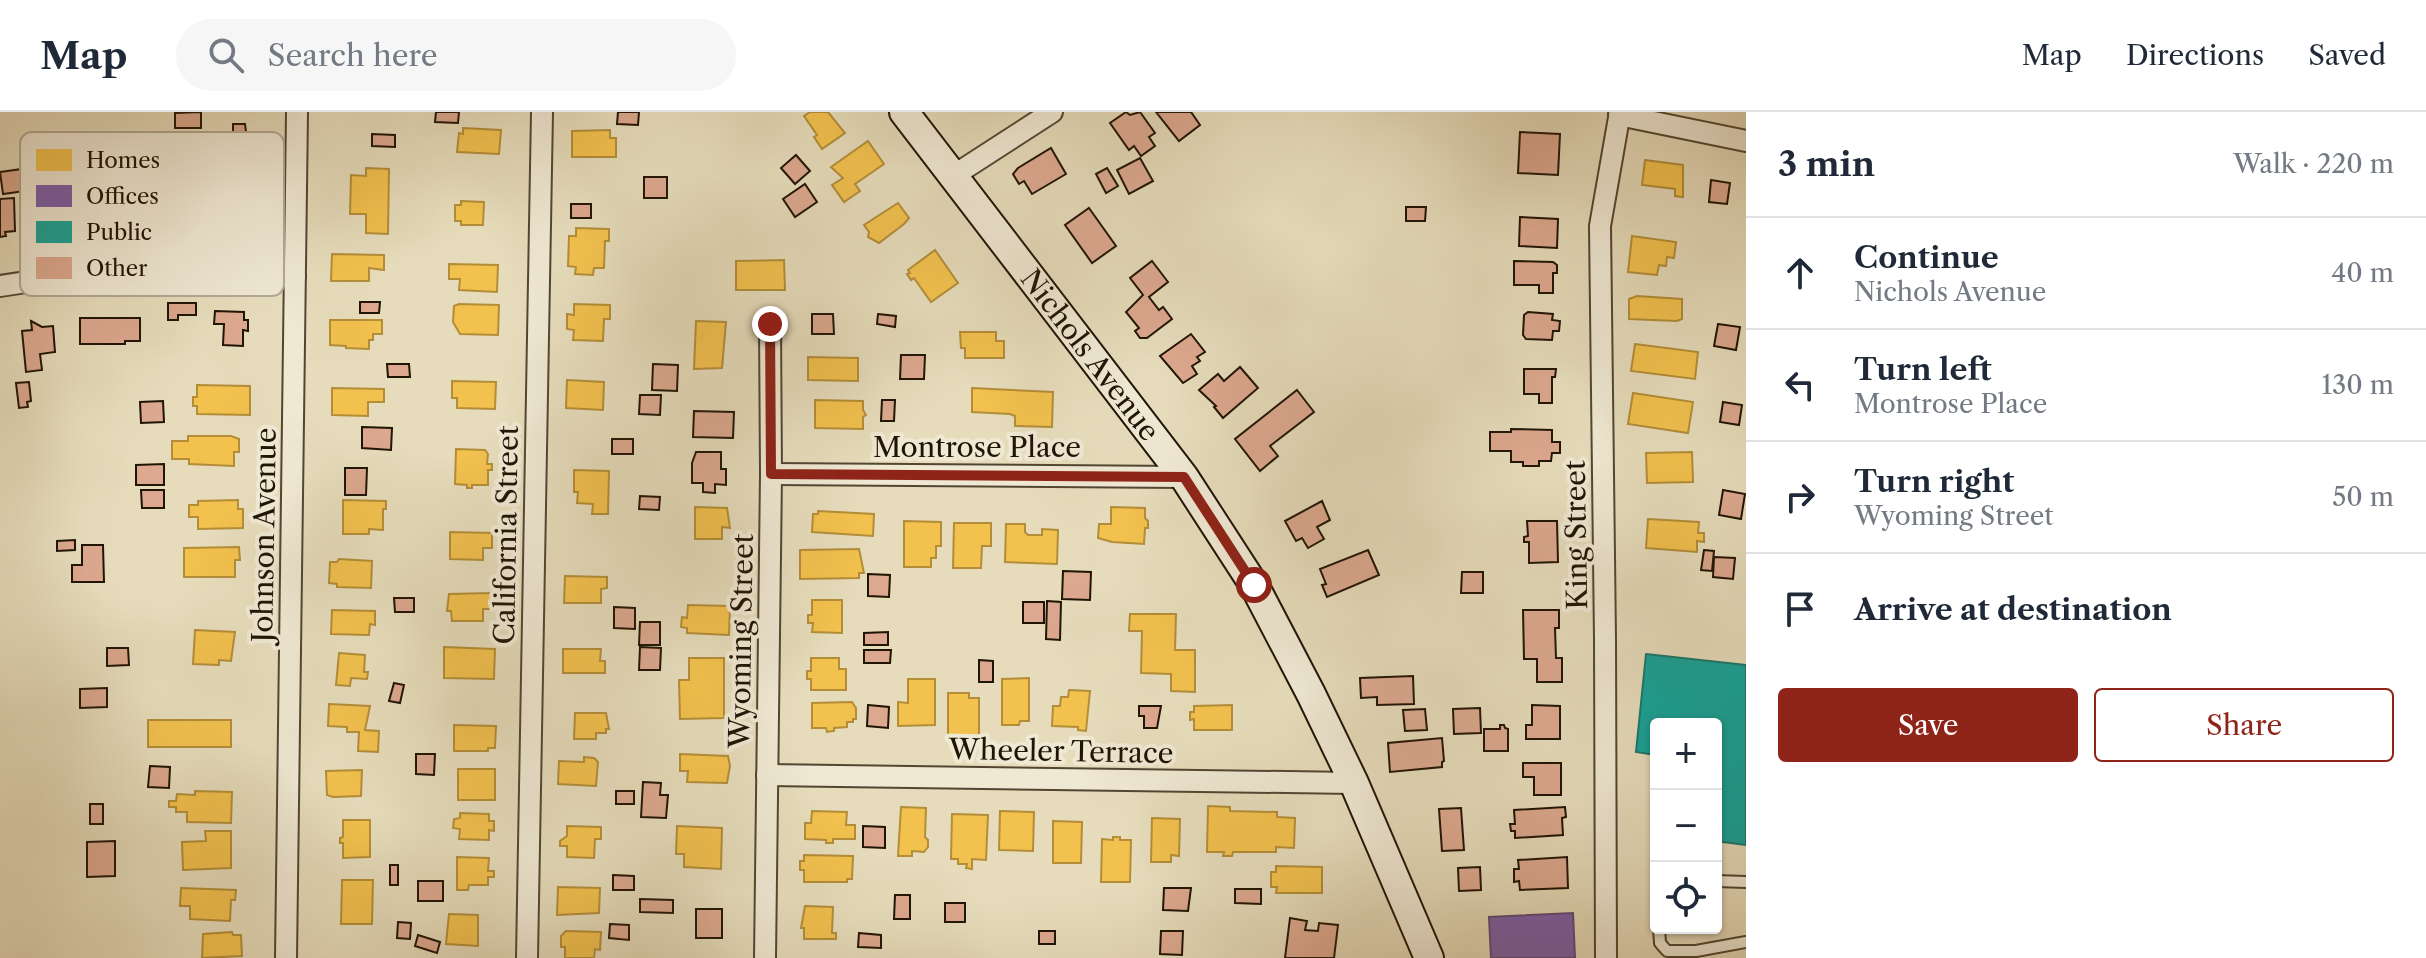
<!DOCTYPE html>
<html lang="en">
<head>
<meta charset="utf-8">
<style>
	:root { --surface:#fff; --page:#f6f6f7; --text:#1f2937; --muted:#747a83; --line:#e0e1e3; --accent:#8f2418 }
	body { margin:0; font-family:"Libre Caslon Text",serif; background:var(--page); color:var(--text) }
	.controls { position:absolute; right:24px; bottom:24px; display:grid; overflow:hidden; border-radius:8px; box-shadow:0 2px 6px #0004 }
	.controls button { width:72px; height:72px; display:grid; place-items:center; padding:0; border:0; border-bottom:2px solid var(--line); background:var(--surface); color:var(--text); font:40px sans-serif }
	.stop { position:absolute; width:24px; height:24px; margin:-18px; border:6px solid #8f2418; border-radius:50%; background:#fff }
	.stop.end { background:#8f2418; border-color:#fff; box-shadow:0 2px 8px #0008 }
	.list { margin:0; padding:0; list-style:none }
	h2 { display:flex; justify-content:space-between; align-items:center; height:104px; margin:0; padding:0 32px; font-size:34px }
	h2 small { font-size:26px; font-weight:400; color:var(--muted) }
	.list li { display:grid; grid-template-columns:52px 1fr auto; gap:24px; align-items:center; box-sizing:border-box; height:112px; padding:0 32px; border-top:2px solid var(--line) }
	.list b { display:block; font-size:30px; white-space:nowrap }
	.list p { margin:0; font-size:26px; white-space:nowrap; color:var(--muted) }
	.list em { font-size:26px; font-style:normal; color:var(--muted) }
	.actions { display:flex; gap:16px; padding:24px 32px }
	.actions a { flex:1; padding:18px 0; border:2px solid var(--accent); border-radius:8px; text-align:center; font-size:28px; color:var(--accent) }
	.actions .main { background:var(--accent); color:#fff }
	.icon { flex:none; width:44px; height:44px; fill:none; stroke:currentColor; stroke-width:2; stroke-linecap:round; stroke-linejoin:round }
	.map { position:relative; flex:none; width:1746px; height:846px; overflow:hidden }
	header { display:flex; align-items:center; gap:48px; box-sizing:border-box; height:112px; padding:0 40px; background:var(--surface); border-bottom:2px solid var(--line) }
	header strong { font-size:38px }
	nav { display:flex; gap:44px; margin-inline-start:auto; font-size:28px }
	.search { width:560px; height:72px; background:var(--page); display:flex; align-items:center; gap:20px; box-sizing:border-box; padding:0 28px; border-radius:44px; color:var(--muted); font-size:30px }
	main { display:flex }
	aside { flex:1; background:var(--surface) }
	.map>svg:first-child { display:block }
	.homes { fill:#f2c14e; stroke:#b38d38; stroke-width:2 }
	.offices { fill:#7b5ea7; stroke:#604876; stroke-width:2 }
	.public { fill:#17a398; stroke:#1a786c; stroke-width:2 }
	.building { fill:#dca88f; stroke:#201405; stroke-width:2 }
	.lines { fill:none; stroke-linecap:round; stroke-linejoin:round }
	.service-casing { stroke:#524632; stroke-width:14 }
	.minor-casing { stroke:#524632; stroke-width:24 }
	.secondary-casing { stroke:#201405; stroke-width:32 }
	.service { stroke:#efe8d3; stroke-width:10 }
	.minor { stroke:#efe8d3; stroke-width:20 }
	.secondary { stroke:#efe8d3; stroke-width:28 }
	.route { stroke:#8f2418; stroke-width:10 }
	.labels { text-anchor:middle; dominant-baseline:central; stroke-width:8; stroke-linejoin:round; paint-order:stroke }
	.street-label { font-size:28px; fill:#201405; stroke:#efe8d3 }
	.key { fill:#efe8d3; stroke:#b1a895; stroke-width:2 }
	.key-label { font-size:22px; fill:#201405 }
</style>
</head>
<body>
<header>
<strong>Map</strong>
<div class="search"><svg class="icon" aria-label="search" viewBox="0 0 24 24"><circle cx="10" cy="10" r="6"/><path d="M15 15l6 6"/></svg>Search here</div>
<nav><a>Map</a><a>Directions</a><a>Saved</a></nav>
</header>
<main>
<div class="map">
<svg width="1746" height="846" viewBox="0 0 1746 846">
	<rect width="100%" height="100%" fill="#e6dcbb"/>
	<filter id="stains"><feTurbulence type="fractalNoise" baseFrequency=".0025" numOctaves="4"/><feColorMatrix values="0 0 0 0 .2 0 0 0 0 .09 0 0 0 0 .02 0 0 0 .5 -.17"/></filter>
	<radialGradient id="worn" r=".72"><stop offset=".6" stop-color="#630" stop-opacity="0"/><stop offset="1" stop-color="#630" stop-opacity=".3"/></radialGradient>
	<g class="homes">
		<path d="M810,0H828L845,21L822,37L814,25L817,23L804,4Z"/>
		<path d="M463,16L501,18L499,42L457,40L459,21L463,22Z"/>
		<path d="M610,18V26H616V45H572V19Z"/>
		<path d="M868,29L884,52L855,72L860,79L844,90L832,73L843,66L831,55Z"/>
		<path d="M1645,48L1683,53V85L1675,84V77L1642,73Z"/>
		<path d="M366,56L389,57L388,122L366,121V102H350L351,63L366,64Z"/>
		<path d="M461,89L484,90L483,113H461V109H455V93H461Z"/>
		<path d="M898,91L909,106L904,112L879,131L868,125L869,120L864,113Z"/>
		<path d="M576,116L609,117V129H605L604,156H594L593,163L575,162L576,155L568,154L569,124H576Z"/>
		<path d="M1632,124L1676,130L1674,146L1667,145L1666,154L1659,153L1657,163L1628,160Z"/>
		<path d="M935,138L958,171L931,190L914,166L911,168L907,162L910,161L908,158Z"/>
		<path d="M332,142L384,143V158L369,156V169H331Z"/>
		<path d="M784,148L785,178H736V149Z"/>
		<path d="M449,152L498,153L497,180L459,178L460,167H449Z"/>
		<path d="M1637,184L1682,187V207L1677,209L1629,207V187Z"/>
		<path d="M459,192L499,193L498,223L460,222L453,210L454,194Z"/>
		<path d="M574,192L610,193V207H604L603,229L573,228L574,218L567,217V202L574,203Z"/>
		<path d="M330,208H382V222H373V228H369V237L346,236V234L330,233Z"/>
		<path d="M696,209L726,210L722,256L694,257Z"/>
		<path d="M960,220H996V229H1004V246H965V236H961Z"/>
		<path d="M1635,232L1698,240L1695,267L1631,259Z"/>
		<path d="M808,245L858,246V269L808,268Z"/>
		<path d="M567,268L604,270L603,298L566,296Z"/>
		<path d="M452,269L496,270L495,297L457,296V286H452Z"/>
		<path d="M197,273L250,274V303L197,302V294H193V285H197Z"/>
		<path d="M332,276L384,277V290H368V304L332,303Z"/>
		<path d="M972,276L1053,280L1052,315L1015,314V304L1010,302L972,300Z"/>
		<path d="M1633,281L1693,290L1688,321L1628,312Z"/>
		<path d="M815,288L863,289V298L866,303L863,305V317L815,316Z"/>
		<path d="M188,324H231L239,327V340H234V354L189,352V347H172V329H188Z"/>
		<path d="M456,337L485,338L488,342L487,352H492V358H488V373H472V376H467V373L455,372Z"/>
		<path d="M1692,340L1693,370L1647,371L1646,341Z"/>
		<path d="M574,358L609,359L608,402H592L593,392L577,391L578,380H574Z"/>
		<path d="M238,388V397H243V416L198,417V405H189V393H198V389Z"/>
		<path d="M343,388L386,389V397H383V418L369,417V422H343Z"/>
		<path d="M695,395L727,396L730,416L722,415V427H695Z"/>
		<path d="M1111,395L1145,396V406L1148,409V416H1145L1144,432L1112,430L1098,426L1099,412H1111Z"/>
		<path d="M818,399L874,402L873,424L812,420L813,402H818Z"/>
		<path d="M1648,407L1699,410L1698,421H1704V430L1697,429V440L1646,436Z"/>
		<path d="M904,409L941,410V434H936V446H931V455H904Z"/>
		<path d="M954,411H991V434H982L981,456H953Z"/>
		<path d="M1006,412H1025V420L1028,423H1042V417L1058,418L1057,452L1005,450Z"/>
		<path d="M450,420L492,421V436H483V448L450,447Z"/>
		<path d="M239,435L240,448H235V465H184V436Z"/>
		<path d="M859,437L864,461H859V466L800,467V438Z"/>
		<path d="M339,447L372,449L371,476L337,475V472L329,471L330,450H337Z"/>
		<path d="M565,464L607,465V476L601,477V491H564Z"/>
		<path d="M491,481V497H483V509H452L451,499H447L449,482Z"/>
		<path d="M812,488H842V521L812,520L813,511H808V503H812Z"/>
		<path d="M688,493L730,494L729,523L687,521V516L681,515L682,505L687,506Z"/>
		<path d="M332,498L375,499V513L370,512L369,523L331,522Z"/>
		<path d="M1130,502H1176L1175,538H1195V580L1171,579V562L1141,561L1142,519H1129Z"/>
		<path d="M195,518L235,520L231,549L219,548V553L193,552Z"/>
		<path d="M444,535L495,537L494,567L444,566Z"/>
		<path d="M563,537H601L600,549H605V561H563Z"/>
		<path d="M339,541L365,543L364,560H368L367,567L351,566L350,574L336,573Z"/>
		<path d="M689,546H724V606L680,607L679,568H689Z"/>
		<path d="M811,546H839V557H846V578H811V567H807V559H811Z"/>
		<path d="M1029,566V609H1020L1019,613H1002V567Z"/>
		<path d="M908,567H935V613L898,614V590L908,591Z"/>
		<path d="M1069,578L1090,579L1086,619L1078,618V615L1052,614L1053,594H1060L1061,585H1068Z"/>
		<path d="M948,581H969V586H979V623H948Z"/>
		<path d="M852,590L856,596V607H853V610H847V615L834,616V619L827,620L826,616H812V591Z"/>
		<path d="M329,592L370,594L365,618L379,619L378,640L358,639L359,620H347V615L328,614Z"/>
		<path d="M1232,593V618H1194V607L1190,608V600H1194V594Z"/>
		<path d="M575,601H606L609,617H606V621H596V627H574Z"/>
		<rect x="148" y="608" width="83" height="27"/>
		<path d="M454,613L496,614L495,636H488V639H454Z"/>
		<path d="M680,642L728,644L730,654L727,671L687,670L688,659H680Z"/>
		<path d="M584,645L594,646L598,650L596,674L558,672L559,649L584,650Z"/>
		<rect x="458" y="657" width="37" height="31"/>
		<path d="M362,658L361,684L333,685L327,683L326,659Z"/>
		<path d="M195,679L232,680L231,711L187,710V700H176V695H169V689H176L177,682L195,683Z"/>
		<path d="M1208,694L1230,695V699L1277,700V705L1295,706L1294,736L1276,735V740H1233L1232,744H1223L1224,740H1207Z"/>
		<path d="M901,695L926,696L925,725L928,728V735L924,740L912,739V744H898Z"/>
		<path d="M812,699L847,700L846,713H855V727H833V731H826V728L805,727V711H811Z"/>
		<path d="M1000,699L1034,700L1033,739L999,738Z"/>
		<path d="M460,701L489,702V709H494V719L489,718V728L459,727L460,717L453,716L454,707L460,706Z"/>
		<path d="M952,702L988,703L986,748L972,747V757L966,756L967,752H958V747H951Z"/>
		<path d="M1152,706L1180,707L1179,744L1171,743V750H1151Z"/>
		<path d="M343,708H370V745L343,746V731H340V726L343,725Z"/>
		<path d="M1053,709L1082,710L1081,751H1053Z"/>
		<path d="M567,714L601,715V727H595L594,746L567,745V734H560V729L567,724Z"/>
		<path d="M677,714L722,716L721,757L684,755V742H676Z"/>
		<path d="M205,719H231V756L183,758L182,730L206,729Z"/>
		<path d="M1113,725H1120V728H1131L1130,770H1101L1102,727L1113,728Z"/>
		<path d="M804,743L853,744L852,767H847V770H804V758H800V749H804Z"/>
		<path d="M457,745L489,746L488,759H494V765H488V773H469L468,778H457Z"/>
		<path d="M1276,754L1322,755V781H1276L1277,775H1271V760H1276Z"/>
		<path d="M342,768H373L372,812H341Z"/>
		<path d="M558,775L600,776L599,801L557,803Z"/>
		<path d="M181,776L236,778L235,788H231L230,809L190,807V794H180Z"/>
		<path d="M805,794L833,795L832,821H836V827H804V816H801Z"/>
		<path d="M449,802L478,803V834L446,832Z"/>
		<path d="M566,819L601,820L600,838L595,837L594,846H565V835H561V824Z"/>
		<path d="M232,820L233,823H241L242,844L202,846L203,822Z"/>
	</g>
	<path class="offices" d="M1573,801L1575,846H1491L1489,805Z"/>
	<path class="public" d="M1646,542L1746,553V733L1716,729V612H1656V643L1636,640Z"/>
	<g class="building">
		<path d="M201,0V16H175V1Z"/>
		<path d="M436,0H459L458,11L435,10Z"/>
		<path d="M618,0H639L638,13L617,12Z"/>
		<path d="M1126,0L1130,3L1140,0L1155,21L1149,25L1155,34L1141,44L1134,34L1129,38L1110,11Z"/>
		<path d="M1156,0H1191L1200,13L1179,29Z"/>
		<path d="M233,12H245L246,20H253L252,67H221V49L206,48V31H211V20H233Z"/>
		<path d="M1520,20L1560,22L1558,63L1518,61Z"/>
		<path d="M372,22L395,23V35L372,34Z"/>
		<path d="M1051,36L1066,62L1032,82L1024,69L1019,72L1013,62L1018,56Z"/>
		<path d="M796,43L810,59L795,72L781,56Z"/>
		<path d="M1140,46L1153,69L1129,82L1117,58Z"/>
		<path d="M1107,56L1118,74L1106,81L1096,62Z"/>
		<path d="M22,57L25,79L3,82L0,60Z"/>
		<rect x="644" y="65" width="23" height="21"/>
		<path d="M1711,68L1730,71L1727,92L1709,90Z"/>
		<path d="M805,72L817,90L795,105L783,87Z"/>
		<path d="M14,86L15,119L5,120L6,124L0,125V87Z"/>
		<rect x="571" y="92" width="20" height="14"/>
		<path d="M1406,95H1426L1425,109H1406Z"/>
		<path d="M1089,96L1116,134L1092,151L1065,113Z"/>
		<path d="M1520,105L1558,107L1557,136L1519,134Z"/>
		<path d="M1152,149L1168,170L1149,185L1159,198L1163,195L1172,207L1147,226H1140L1135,219L1139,216L1126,200L1143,183L1130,166Z"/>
		<path d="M1514,149L1553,150L1557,153V161H1553V181H1539V173H1514Z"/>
		<path d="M360,190H380L379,201H360Z"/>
		<path d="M168,191H196V203H178V208H168Z"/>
		<path d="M215,199L244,200V208H248V219L243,218V234L223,233L224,212H214Z"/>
		<path d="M1528,200L1553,202L1552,208L1560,209L1559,219H1553L1552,228L1526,227L1523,223L1524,203Z"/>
		<path d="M812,202H833L834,222H812Z"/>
		<path d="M878,202L896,204L895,215L877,212Z"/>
		<path d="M80,206H140V229H125V232H80Z"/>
		<path d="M31,209L42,215L53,214L55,240L40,242L42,258L26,260L22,219L32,218Z"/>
		<path d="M1718,212L1740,215L1736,238L1714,234Z"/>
		<path d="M1191,222L1205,240L1197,245L1200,249L1192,254L1197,262L1183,271L1160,244Z"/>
		<path d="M901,243H925L924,267H900Z"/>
		<path d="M387,252H409L410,265H388Z"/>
		<path d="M653,252L678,253L677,279L652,278Z"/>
		<path d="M1240,255L1258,276L1223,306L1214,295L1216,294L1199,278L1218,262L1224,269Z"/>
		<path d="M1524,257H1556L1555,265H1552V291H1539V282H1524Z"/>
		<path d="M29,270L31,289L27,290L28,295L19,296L16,271Z"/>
		<path d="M1297,278L1314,300L1270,334L1278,344L1260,359L1235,327Z"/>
		<path d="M640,283H661L660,303L639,302Z"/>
		<path d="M882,288H895L894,309H881Z"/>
		<path d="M163,289L164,310L141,311L140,290Z"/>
		<path d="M1723,290L1742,293L1739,313L1720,310Z"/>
		<path d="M694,299L734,300L733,326L693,325Z"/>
		<path d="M362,315L392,316L391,338L362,336Z"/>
		<path d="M1511,317L1552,318V330H1560V341H1552L1551,349H1539V354H1523V350H1511V339H1490V320H1511Z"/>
		<rect x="612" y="327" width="21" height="15"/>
		<path d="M696,340H721V357H726V373L715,372V381L703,380V371H692V351Z"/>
		<path d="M164,352V373H136V353Z"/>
		<path d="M345,356H367L366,383H345Z"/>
		<path d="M141,378H164V396H142Z"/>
		<path d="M1723,378L1745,382L1741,407L1719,403Z"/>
		<path d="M640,384L660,385L659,398L639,397Z"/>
		<path d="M1322,389L1330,408L1317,415L1324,427L1308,436L1302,426L1296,429L1285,409Z"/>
		<path d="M1527,409H1557L1558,450L1529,451V430H1524V425L1528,424Z"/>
		<path d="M75,428V438L57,439V429Z"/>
		<path d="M82,433H103L104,470H72V453H82Z"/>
		<path d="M1368,438L1379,463L1327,485L1322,473L1326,472L1320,457Z"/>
		<path d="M1704,438L1714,439L1712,459L1701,458Z"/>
		<path d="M1714,445L1735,446L1733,467L1713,465Z"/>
		<path d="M1063,459L1091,460L1090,488L1062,487Z"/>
		<path d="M1462,460H1483V481H1461Z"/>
		<path d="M868,462L890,463L889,485L868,484Z"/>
		<path d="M394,486H414V500H395Z"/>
		<path d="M1047,489L1061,490L1060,528L1046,527Z"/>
		<rect x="1023" y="490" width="21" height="21"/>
		<path d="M614,495L635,496V517L614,516Z"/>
		<path d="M1523,498H1559V516H1555L1556,546H1562V570H1537V547H1524Z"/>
		<path d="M640,510H660V533H639Z"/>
		<path d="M888,520V533H864V521Z"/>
		<path d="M640,535L661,536L660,558H639Z"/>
		<path d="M107,536H128L129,553L107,554Z"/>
		<path d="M864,538H891L890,551H864Z"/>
		<path d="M979,548L993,549V570H979Z"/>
		<path d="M1413,564L1414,592L1377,593V585L1361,586L1360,566Z"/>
		<path d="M394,571L404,573L400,591L389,589Z"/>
		<path d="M107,576V595L80,596V577Z"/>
		<path d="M868,593L889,595L888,616L867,614Z"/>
		<path d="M1532,593L1560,594V627H1526V613H1532Z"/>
		<path d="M1139,594H1161L1157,616H1144V604H1139Z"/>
		<path d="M1480,596L1481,621L1454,622L1453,597Z"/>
		<path d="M1425,597L1427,618L1405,619L1403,598Z"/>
		<path d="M1500,613H1504L1505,616L1508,617V639H1484V617H1500Z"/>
		<path d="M1442,626L1444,649L1442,650V655L1390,660L1388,631Z"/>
		<path d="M416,642H435L434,663L416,662Z"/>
		<path d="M1523,651H1561V683H1534V665H1523Z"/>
		<path d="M150,654L170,655L169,676L148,675Z"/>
		<path d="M643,670L661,671L660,683H668L666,706L641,705Z"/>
		<rect x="616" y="679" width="18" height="13"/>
		<rect x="90" y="692" width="13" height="20"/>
		<path d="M1565,695L1566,705L1562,706L1563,723L1515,726V719H1511L1510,712H1515L1514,698Z"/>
		<path d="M1461,696L1464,738L1442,739L1439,697Z"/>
		<path d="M863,714L885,715V736L863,735Z"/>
		<path d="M115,729V764L87,765V730Z"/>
		<path d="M1567,745L1568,776L1520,778L1519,769L1514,770V757H1519L1518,748Z"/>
		<rect x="390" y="753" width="8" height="20"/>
		<path d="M1480,755L1481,778L1459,779L1458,756Z"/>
		<path d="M613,763L634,764V778H613Z"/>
		<rect x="418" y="769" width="25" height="20"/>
		<path d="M1164,776H1191L1188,799L1163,798Z"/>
		<path d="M1235,777H1261V792L1235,791Z"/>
		<path d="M895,783H910V807H894Z"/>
		<path d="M640,787L673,788V801L640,800Z"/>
		<rect x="945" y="791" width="20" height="19"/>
		<rect x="696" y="797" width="26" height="29"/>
		<path d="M1290,806L1307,809L1305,818L1318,819L1319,811L1338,813L1334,846H1285Z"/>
		<path d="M398,810L411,811L410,827L397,826Z"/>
		<path d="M610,812L629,813V828L609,826Z"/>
		<rect x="1039" y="819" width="16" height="13"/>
		<path d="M1161,819H1183L1182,843L1160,842Z"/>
		<path d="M859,821L881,823V836L858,835Z"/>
		<path d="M418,823L440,830L437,841L415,834Z"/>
	</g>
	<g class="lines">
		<defs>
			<g id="service">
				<path d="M1716,769L1746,770"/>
				<path d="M1659,816L1660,831L1667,839H1696L1746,830"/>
			</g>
			<g id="minor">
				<path d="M1619,3L1746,29"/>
				<path d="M953,64L1052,0"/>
				<path d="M0,174L73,163L295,164"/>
				<path d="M771,362L1184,365"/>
				<path d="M767,663L1354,671"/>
				<path d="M286,846L297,0"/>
				<path d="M527,846L542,0"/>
				<path d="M765,846L771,362L770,212"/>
				<path d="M1606,846L1605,527L1600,114L1620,0"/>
			</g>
			<g id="secondary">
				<path id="s1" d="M904,0L1184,365L1254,473L1311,582L1354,671L1429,846"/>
			</g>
		</defs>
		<use href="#service" class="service-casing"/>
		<use href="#minor" class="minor-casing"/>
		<use href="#secondary" class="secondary-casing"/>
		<use href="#service" class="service"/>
		<use href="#minor" class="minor"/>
		<use href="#secondary" class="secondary"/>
	</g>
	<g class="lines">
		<path class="route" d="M770,212L771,362L1184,365L1254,473"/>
	</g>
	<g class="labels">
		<g class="street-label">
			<text stroke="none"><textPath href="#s1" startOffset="306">Nichols Avenue</textPath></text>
			<text x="977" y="335">Montrose Place</text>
			<text transform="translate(264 423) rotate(-89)">Johnson Avenue</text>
			<text transform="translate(506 423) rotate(-89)">California Street</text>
			<text transform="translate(1576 423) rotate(-91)">King Street</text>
			<text transform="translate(741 529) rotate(-89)">Wyoming Street</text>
			<text transform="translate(1061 639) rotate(1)">Wheeler Terrace</text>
		</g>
	</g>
	<rect x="20" y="20" width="264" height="164" rx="12" class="key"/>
	<rect x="36" y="37" width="36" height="22" fill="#f2c14e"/>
	<rect x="36" y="73" width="36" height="22" fill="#7b5ea7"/>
	<rect x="36" y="109" width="36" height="22" fill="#17a398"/>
	<rect x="36" y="145" width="36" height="22" fill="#dca88f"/>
	<g class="key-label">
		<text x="86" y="56">Homes</text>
		<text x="86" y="92">Offices</text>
		<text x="86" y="128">Public</text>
		<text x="86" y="164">Other</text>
	</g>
	<rect width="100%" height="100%" filter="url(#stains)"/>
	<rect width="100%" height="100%" fill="url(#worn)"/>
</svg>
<div class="controls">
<button>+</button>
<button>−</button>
<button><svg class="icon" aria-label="locate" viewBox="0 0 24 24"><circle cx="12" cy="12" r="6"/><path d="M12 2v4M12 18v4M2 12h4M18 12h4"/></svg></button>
</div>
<div class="stop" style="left:1254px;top:473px"></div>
<div class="stop end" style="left:770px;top:212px"></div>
</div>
<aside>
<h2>3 min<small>Walk · 220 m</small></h2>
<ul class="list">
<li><svg class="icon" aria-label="ahead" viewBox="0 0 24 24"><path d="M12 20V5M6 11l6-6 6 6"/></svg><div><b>Continue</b><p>Nichols Avenue</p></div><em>40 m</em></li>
<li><svg class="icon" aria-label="left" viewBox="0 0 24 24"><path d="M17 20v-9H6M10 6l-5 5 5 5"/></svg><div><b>Turn left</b><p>Montrose Place</p></div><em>130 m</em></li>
<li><svg class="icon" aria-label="right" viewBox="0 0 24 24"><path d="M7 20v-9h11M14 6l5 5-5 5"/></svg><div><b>Turn right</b><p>Wyoming Street</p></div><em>50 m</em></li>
<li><svg class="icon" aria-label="arrive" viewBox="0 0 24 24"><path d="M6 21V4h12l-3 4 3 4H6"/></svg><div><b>Arrive at destination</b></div></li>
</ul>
<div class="actions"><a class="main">Save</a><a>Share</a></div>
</aside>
</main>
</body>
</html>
